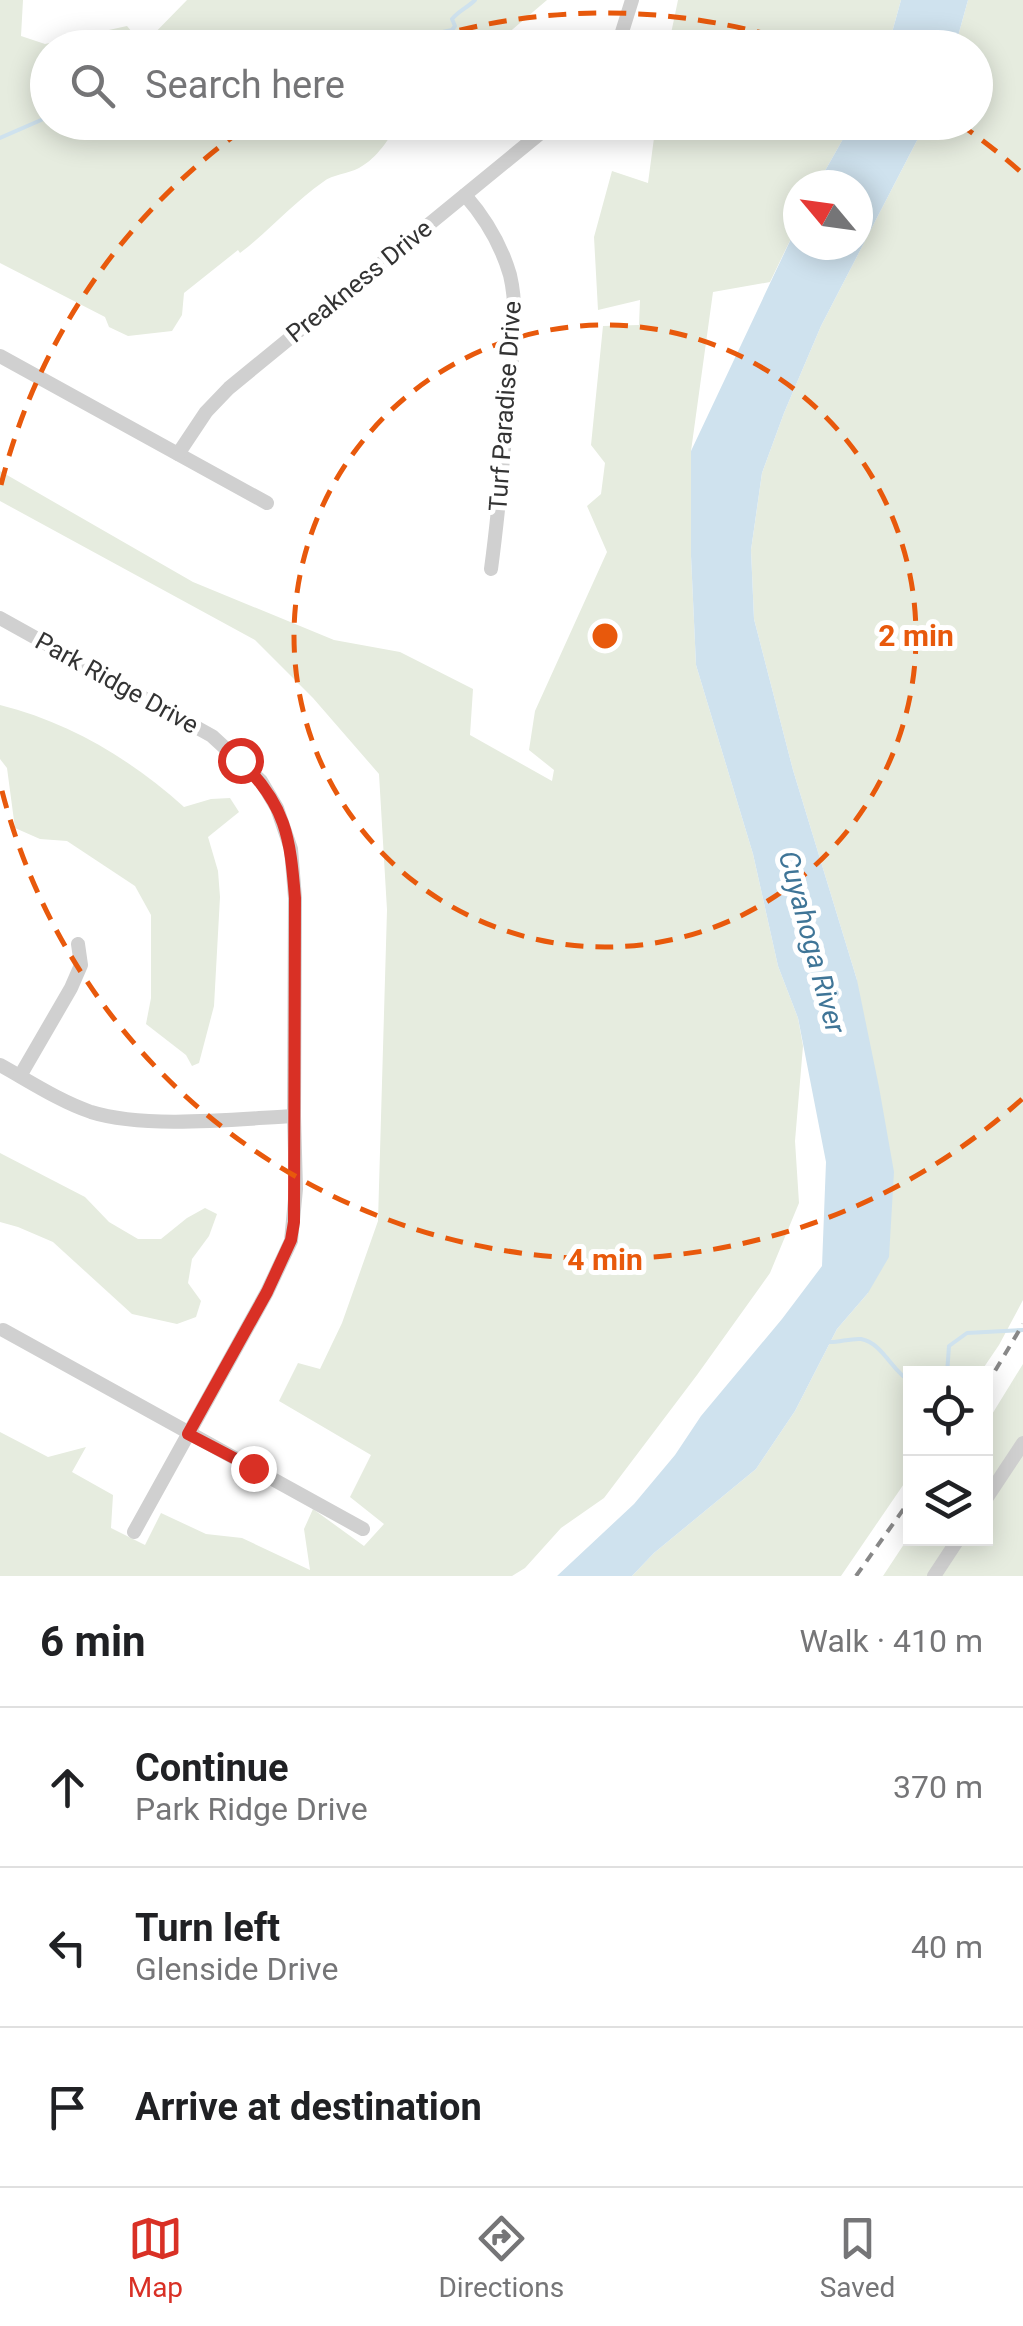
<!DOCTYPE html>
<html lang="en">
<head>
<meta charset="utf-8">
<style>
	:root { --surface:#fff; --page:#f6f6f6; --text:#202124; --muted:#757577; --line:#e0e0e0; --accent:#d93025 }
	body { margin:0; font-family:Roboto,sans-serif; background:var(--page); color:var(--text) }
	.controls { position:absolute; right:30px; bottom:30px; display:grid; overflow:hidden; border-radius:0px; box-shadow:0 5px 25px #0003 }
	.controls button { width:90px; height:90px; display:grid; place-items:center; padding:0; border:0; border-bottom:2px solid var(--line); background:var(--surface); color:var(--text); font:50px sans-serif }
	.compass { position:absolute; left:783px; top:170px; width:90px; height:90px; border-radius:50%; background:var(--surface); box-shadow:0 5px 25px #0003; rotate:299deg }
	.stop { position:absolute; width:30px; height:30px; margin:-22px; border:8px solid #d93025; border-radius:50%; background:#fff }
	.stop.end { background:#d93025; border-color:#fff; box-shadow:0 2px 10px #0008 }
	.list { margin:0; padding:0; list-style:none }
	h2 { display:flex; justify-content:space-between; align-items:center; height:130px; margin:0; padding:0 40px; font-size:42px }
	h2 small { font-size:32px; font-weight:400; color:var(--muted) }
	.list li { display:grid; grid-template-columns:65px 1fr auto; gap:30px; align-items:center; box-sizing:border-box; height:160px; padding:0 40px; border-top:2px solid var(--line) }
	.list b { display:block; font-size:38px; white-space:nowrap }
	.list p { margin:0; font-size:32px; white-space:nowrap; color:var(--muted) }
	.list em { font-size:32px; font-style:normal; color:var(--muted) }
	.icon { flex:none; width:55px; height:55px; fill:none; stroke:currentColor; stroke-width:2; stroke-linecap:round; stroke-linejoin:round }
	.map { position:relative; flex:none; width:1023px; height:1576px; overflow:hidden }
	.search { position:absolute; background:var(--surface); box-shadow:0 5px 25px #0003; left:30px; right:30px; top:30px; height:110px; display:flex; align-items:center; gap:25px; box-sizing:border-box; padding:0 35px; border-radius:55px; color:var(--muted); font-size:38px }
	.sheet { height:610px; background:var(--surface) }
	nav { display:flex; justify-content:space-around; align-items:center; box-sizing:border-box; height:140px; border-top:2px solid var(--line); background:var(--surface); font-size:28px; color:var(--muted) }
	nav a { display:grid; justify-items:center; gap:5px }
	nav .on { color:var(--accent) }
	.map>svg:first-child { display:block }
	.green { fill:#e6ecdf }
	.water { fill:#cfe2ee }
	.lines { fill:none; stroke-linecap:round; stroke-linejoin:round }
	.stream { stroke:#cfe2ee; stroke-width:4 }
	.minor { stroke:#d0d0d0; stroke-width:14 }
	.rail { stroke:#888; stroke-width:4; stroke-dasharray:10 8; stroke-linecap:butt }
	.route { stroke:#d93025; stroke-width:12 }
	.ring { fill:none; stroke:#e8590c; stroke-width:5; stroke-dasharray:18 12 }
	.labels { text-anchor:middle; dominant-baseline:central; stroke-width:10; stroke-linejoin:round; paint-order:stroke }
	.street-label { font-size:25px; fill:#333; stroke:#fff }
	.water-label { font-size:28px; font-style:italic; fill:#3f7597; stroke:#fff }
	.centre { fill:#e8590c; stroke:#fff; stroke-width:5 }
	.ring-label { font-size:30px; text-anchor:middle; font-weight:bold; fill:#e8590c; stroke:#fff; stroke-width:10; stroke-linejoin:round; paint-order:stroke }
</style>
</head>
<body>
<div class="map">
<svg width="1023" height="1576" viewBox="0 0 1023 1576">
	<rect width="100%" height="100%" fill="#fff"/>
	<g class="green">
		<path d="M0,0H23L21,36L45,44L127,26L143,45L187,0H547L492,47L48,48V122L401,123C387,139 379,157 359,168C348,174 333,174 323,182C293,203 269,231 240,253L238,250L184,293L182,315L172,331L128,336L109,327L105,317L0,263Z"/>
		<path d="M678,0H901L888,47L668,48Z"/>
		<path d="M968,0H1023V1300L999,1345L980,1373L910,1374V1475L841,1576H632L654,1553L756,1469L795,1411L837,1329L868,1293L857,980L793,770L754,619L751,550L762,473L784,413L821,326L926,123L976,122V48L955,47Z"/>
		<path d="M656,123H852L817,185H798V224L770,282L713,292L691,451V556L696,665L753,854L778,966L798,1018L803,1046L795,1141L799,1203L770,1273L697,1375L604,1498L561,1528L525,1568L512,1576H0V1432L48,1457L86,1447L72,1472L113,1495L111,1528L145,1545L161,1513L206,1534L242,1538L310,1570L304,1529L313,1509L364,1546L384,1524L350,1497L371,1455L279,1401L298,1363L320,1369L342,1323L378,1221L387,910L379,774L313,698L255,640L0,501V471L193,582L334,640L400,652L473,689L470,735L552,781L554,770L529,750L535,711L607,552L587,506L601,494L605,463L591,445L603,326L639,325L640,300L598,310L594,237L612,171L648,183Z"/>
		<path d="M0,705C69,722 132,760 184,807L211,799L230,798L239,812L208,837L218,871L220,897L214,1006L199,1063L192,1066L186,1055L146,1024L151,998V915L135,886L67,841L40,839L15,828L7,768L0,759Z"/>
		<path d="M0,1153L85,1197L109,1222L138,1239H161L187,1218L205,1208L217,1214L209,1236L192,1259L188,1283L201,1301L196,1317L177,1324L132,1314L53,1242L18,1227L0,1222Z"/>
		<path d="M1023,1364V1576H883L910,1535V1538H986V1424Z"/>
	</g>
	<g class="water">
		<path d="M901,0H968L955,47H888Z"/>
		<path d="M852,123H926L821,326L784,413L762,473L751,550L754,619L793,770L857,980L879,1087L894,1172L889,1257L868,1293L837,1329L795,1411L756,1469L654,1553L632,1576H557L634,1504L675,1455L701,1416L782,1319L822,1266L826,1162L798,1018L778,966L753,854L696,665L691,556V451L798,224V245H858V185H817Z"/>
	</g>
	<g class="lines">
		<g class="stream">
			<path d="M424,48L438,33L452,30L455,26L452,19C460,10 467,8 475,0"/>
			<path d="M75,122L129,137H147L167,122"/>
			<path d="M0,138L48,117"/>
			<path d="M828,1342C837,1343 851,1338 861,1339C883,1343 892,1372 910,1381"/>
			<path d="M947,1374L949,1346L967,1333L1023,1330"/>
		</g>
		<g class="minor">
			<path d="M617,48L632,0"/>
			<path d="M465,195C486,219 501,244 510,275C519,313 512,353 509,391C504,451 499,510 491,569"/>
			<path d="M0,356L267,503"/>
			<path d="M178,454L206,412L229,388L554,122"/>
			<path d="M0,618L212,736L261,781L277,808L291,849L295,898L294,1116L296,1189L291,1241L267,1292L134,1532"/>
			<path d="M0,1065C29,1081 59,1101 91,1112C145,1129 237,1119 294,1116"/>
			<path d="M20,1076L71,988L81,965L78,944"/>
			<path d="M3,1330L363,1529"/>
			<path d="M986,1499L1023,1443"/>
			<path d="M934,1576L959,1538"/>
		</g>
		<g class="rail">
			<path d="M986,1386L1023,1324"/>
			<path d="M856,1576L910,1500"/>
		</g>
	</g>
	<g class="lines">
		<path class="route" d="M240,760C286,806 290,836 295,898L294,1222L291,1240L267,1292L188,1434L253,1468"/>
	</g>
	<g class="ring">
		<circle cx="605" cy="636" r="311"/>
		<path d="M1022 1099A623 623 0 0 1 1 787M1 485A623 623 0 0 1 252 123M402 47A623 623 0 0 1 808 47M958 123A623 623 0 0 1 1022 173"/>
	</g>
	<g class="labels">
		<g class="street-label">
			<text transform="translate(359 281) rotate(-39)">Preakness Drive</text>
			<text transform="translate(505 406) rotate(-86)">Turf Paradise Drive</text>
			<text transform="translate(117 683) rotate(29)">Park Ridge Drive</text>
		</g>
		<g class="water-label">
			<text transform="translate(812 942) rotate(75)">Cuyahoga River</text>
		</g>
	</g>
	<circle cx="605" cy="636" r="15" class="centre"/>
	<g class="ring-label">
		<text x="916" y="646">2 min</text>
		<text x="605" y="1270">4 min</text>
	</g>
</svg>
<div class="controls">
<button><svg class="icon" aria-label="locate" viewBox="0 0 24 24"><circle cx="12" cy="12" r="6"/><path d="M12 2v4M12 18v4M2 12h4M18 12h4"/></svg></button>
<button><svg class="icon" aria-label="layers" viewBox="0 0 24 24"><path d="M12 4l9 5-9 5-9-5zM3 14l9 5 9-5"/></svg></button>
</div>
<svg class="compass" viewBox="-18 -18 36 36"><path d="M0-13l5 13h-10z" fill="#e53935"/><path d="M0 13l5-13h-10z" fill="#757577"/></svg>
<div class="stop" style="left:240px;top:760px"></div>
<div class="stop end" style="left:253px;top:1468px"></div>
<div class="search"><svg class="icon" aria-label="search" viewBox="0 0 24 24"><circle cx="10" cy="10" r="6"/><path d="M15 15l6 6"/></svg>Search here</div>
</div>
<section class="sheet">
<h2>6 min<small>Walk · 410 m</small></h2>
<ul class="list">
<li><svg class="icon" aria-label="ahead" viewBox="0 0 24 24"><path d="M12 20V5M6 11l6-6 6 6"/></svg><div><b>Continue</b><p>Park Ridge Drive</p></div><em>370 m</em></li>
<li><svg class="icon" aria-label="left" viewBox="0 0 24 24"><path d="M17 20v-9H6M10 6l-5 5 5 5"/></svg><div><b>Turn left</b><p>Glenside Drive</p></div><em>40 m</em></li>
<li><svg class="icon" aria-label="arrive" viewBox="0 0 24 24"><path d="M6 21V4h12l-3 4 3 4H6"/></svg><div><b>Arrive at destination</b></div></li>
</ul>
</section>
<nav>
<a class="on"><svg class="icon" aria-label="map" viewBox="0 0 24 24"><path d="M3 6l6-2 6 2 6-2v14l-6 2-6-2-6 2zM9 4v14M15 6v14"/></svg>Map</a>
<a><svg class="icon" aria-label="directions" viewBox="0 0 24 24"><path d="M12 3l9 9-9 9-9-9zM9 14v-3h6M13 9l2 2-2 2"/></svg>Directions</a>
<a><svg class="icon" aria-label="saved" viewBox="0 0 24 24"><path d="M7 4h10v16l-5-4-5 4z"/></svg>Saved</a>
</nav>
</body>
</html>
